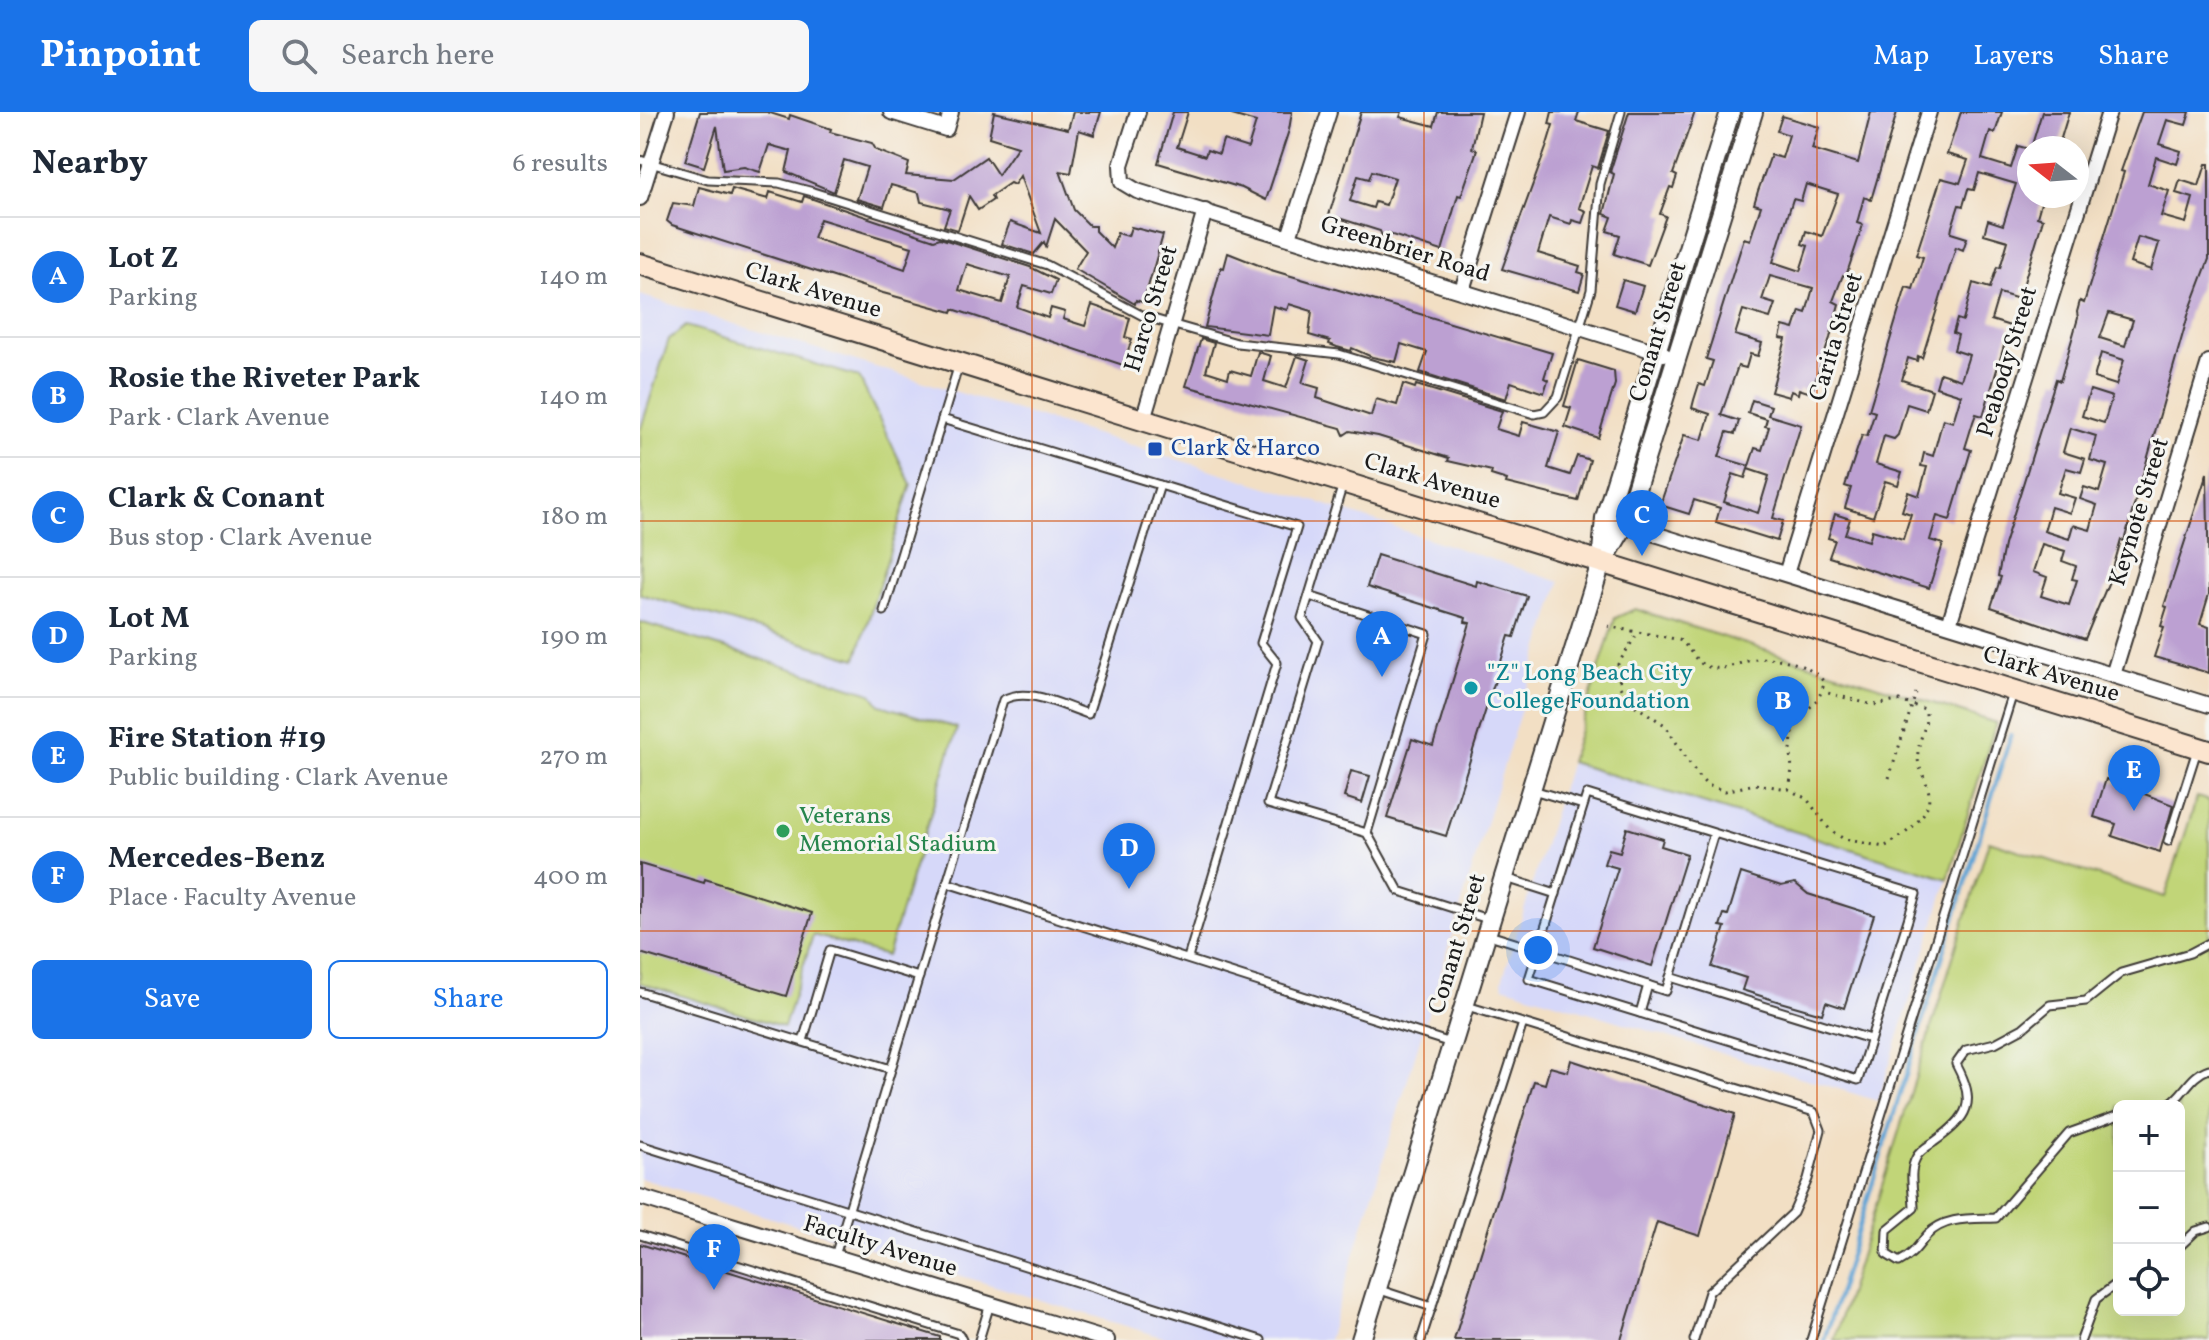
<!DOCTYPE html>
<html lang="en">
<head>
<meta charset="utf-8">
<style>
	:root { --surface:#fff; --page:#f6f6f7; --text:#1f2937; --muted:#747a83; --line:#e0e1e3; --accent:#1a73e8 }
	body { margin:0; font-family:Vollkorn,serif; background:var(--page); color:var(--text) }
	.controls { position:absolute; right:24px; bottom:24px; display:grid; overflow:hidden; border-radius:12px; box-shadow:0 8px 32px #0002 }
	.controls button { width:72px; height:72px; display:grid; place-items:center; padding:0; border:0; border-bottom:2px solid var(--line); background:var(--surface); color:var(--text); font:40px sans-serif }
	.compass { position:absolute; left:1377px; top:24px; width:72px; height:72px; border-radius:50%; background:var(--surface); box-shadow:0 8px 32px #0002; rotate:287deg }
	.you { position:absolute; left:898px; top:838px; width:28px; height:28px; margin:-20px; border:6px solid #fff; border-radius:50%; background:#1a73e8; box-shadow:0 0 0 12px #1a73e833 }
	.badge { display:grid; place-items:center; width:52px; height:52px; border-radius:50%; background:var(--accent); color:#fff; font-size:26px; font-weight:700 }
	.pin { position:absolute; translate:-50% -66px; filter:drop-shadow(0 2px 4px #0008) }
	.pin::after { content:''; position:absolute; top:42px; width:28px; height:24px; background:inherit; clip-path:polygon(0 0,100% 0,50% 100%) }
	.list { margin:0; padding:0; list-style:none }
	h2 { display:flex; justify-content:space-between; align-items:center; height:104px; margin:0; padding:0 32px; font-size:34px }
	h2 small { font-size:26px; font-weight:400; color:var(--muted) }
	.list li { display:grid; grid-template-columns:52px 1fr auto; gap:24px; align-items:center; box-sizing:border-box; height:120px; padding:0 32px; border-top:2px solid var(--line) }
	.list b { display:block; font-size:30px; white-space:nowrap }
	.list p { margin:0; font-size:26px; white-space:nowrap; color:var(--muted) }
	.list em { font-size:26px; font-style:normal; color:var(--muted) }
	.actions { display:flex; gap:16px; padding:24px 32px }
	.actions a { flex:1; padding:18px 0; border:2px solid var(--accent); border-radius:12px; text-align:center; font-size:28px; color:var(--accent) }
	.actions .main { background:var(--accent); color:#fff }
	.icon { flex:none; width:44px; height:44px; fill:none; stroke:currentColor; stroke-width:2; stroke-linecap:round; stroke-linejoin:round }
	.map { position:relative; flex:none; width:1569px; height:1228px; overflow:hidden }
	header { display:flex; align-items:center; gap:48px; box-sizing:border-box; height:112px; padding:0 40px; background:var(--accent); color:#fff }
	header strong { font-size:38px }
	nav { display:flex; gap:44px; margin-inline-start:auto; font-size:28px }
	.search { width:560px; height:72px; background:var(--page); display:flex; align-items:center; gap:20px; box-sizing:border-box; padding:0 28px; border-radius:12px; color:var(--muted); font-size:30px }
	main { display:flex }
	aside { flex:1; background:var(--surface) }
	.map>svg:first-child { display:block }
	.built { fill:#d6d8f9 }
	.green { fill:#c1d578; stroke:#6e784a; stroke-width:2; fill-rule:evenodd }
	.lines { fill:none; stroke-linecap:round; stroke-linejoin:round }
	.stream { stroke:#60a4d5; stroke-width:4 }
	.building { fill:#bca0d2; fill-rule:evenodd }
	.service-casing { stroke:#3c3935; stroke-width:11 }
	.minor-casing { stroke:#3c3935; stroke-width:18 }
	.tertiary-casing { stroke:#3c3935; stroke-width:22 }
	.secondary-casing { stroke:#3c3935; stroke-width:24 }
	.path { stroke:#3c3935; stroke-width:3; stroke-dasharray:2 6; stroke-linecap:butt }
	.service { stroke:#fff; stroke-width:7 }
	.minor { stroke:#fff; stroke-width:14 }
	.tertiary { stroke:#fff; stroke-width:18 }
	.secondary { stroke:#fce5cf; stroke-width:20 }
	.grid { fill:none; stroke:#d4530e; stroke-width:2; stroke-opacity:0.55 }
	.transit-dot { fill:#1a4fb4; stroke:#f6f6f2; stroke-width:3 }
	.culture-dot { fill:#0f9aa8; stroke:#f6f6f2; stroke-width:3 }
	.leisure-dot { fill:#2e9e5b; stroke:#f6f6f2; stroke-width:3 }
	.labels { text-anchor:middle; dominant-baseline:central; stroke-width:6; stroke-linejoin:round; paint-order:stroke }
	.street-label { font-size:24px; fill:#1c1c1c; stroke:#f6f6f2 }
	.transit-label { font-size:24px; fill:#164399; stroke:#f6f6f2; text-anchor:start }
	.culture-label { font-size:24px; fill:#0d838f; stroke:#f6f6f2; text-anchor:start }
	.leisure-label { font-size:24px; fill:#27864d; stroke:#f6f6f2; text-anchor:start }
</style>
</head>
<body>
<header>
<strong>Pinpoint</strong>
<div class="search"><svg class="icon" aria-label="search" viewBox="0 0 24 24"><circle cx="10" cy="10" r="6"/><path d="M15 15l6 6"/></svg>Search here</div>
<nav><a>Map</a><a>Layers</a><a>Share</a></nav>
</header>
<main>
<aside>
<h2>Nearby<small>6 results</small></h2>
<ul class="list">
<li><span class="badge">A</span><div><b>Lot Z</b><p>Parking</p></div><em>140 m</em></li>
<li><span class="badge">B</span><div><b>Rosie the Riveter Park</b><p>Park · Clark Avenue</p></div><em>140 m</em></li>
<li><span class="badge">C</span><div><b>Clark &amp; Conant</b><p>Bus stop · Clark Avenue</p></div><em>180 m</em></li>
<li><span class="badge">D</span><div><b>Lot M</b><p>Parking</p></div><em>190 m</em></li>
<li><span class="badge">E</span><div><b>Fire Station #19</b><p>Public building · Clark Avenue</p></div><em>270 m</em></li>
<li><span class="badge">F</span><div><b>Mercedes-Benz</b><p>Place · Faculty Avenue</p></div><em>400 m</em></li>
</ul>
<div class="actions"><a class="main">Save</a><a>Share</a></div>
</aside>
<div class="map">
<svg width="1569" height="1228" viewBox="0 0 1569 1228">
	<rect width="100%" height="100%" fill="#f6f6f2"/>
	<filter id="ink" filterUnits="userSpaceOnUse"><feTurbulence type="fractalNoise" baseFrequency=".0125" numOctaves="2"/><feDisplacementMap in="SourceGraphic" scale="16" xChannelSelector="R" yChannelSelector="G"/><feConvolveMatrix kernelMatrix="1 2 1 2 8 2 1 2 1" color-interpolation-filters="sRGB"/></filter>
	<filter id="wash" filterUnits="userSpaceOnUse"><feTurbulence type="fractalNoise" baseFrequency=".006" numOctaves="4" result="noise"/><feDisplacementMap in="SourceGraphic" scale="32" xChannelSelector="R" yChannelSelector="G"/><feGaussianBlur stdDeviation="1.8" result="paint"/><feColorMatrix in="noise" values="0 0 0 0 0 0 0 0 0 0 0 0 0 0 0 0 0 1.4 0 .05"/><feComposite in="paint" operator="in"/></filter>
	<g filter="url(#wash)">
		<rect width="100%" height="100%" fill="#f2dfc4"/>
		<g class="built">
			<path d="M0,183L683,392L920,470L688,1228H532L0,1066Z"/>
			<path d="M930,650L1308,767L1238,989L863,874L862,869Z"/>
		</g>
		<g class="green">
			<path d="M46,214L219,265L271,372L216,547L0,482V319L29,227Z"/>
			<path d="M995,497L1356,611L1308,767L930,650L975,506Z"/>
			<path d="M0,510L231,581L240,593L317,616L247,844L173,823L144,915L0,871Z"/>
			<path d="M1557,685L1569,689V1228H1194L1349,729L1525,785ZM1479,994H1539V1198H1479Z"/>
		</g>
		<g class="lines">
			<path class="stream" d="M1184,1228L1371,623"/>
		</g>
		<g id="blocks">
			<g class="building">
				<path d="M60,0H127L149,7L150,3L191,17L190,20L232,31L236,38L269,51L266,63L314,67L346,45L358,63L378,34L349,25L354,0L428,17L433,0H461L454,23L439,18L431,61L420,59L434,98L450,114H455V119L472,136L477,121L488,124L491,115L523,123L508,175L502,190L496,188L495,192L435,157L446,139L415,107L406,135L404,130L394,142L362,132L370,110L401,121L380,64L374,73L370,71L351,84L353,88L338,98L329,84L318,118L304,114L310,97L281,90L279,81L251,73L244,95L217,87L227,55L204,48L194,80L146,60L151,39L129,33L120,60L104,55L83,58L77,14L64,55L45,49Z"/>
				<path d="M533,0H548L537,35L565,44L567,38L579,42L583,28L608,36L616,10L592,3L593,0H652L649,18L626,88L602,76L518,51Z"/>
				<path d="M721,0H762L760,5L794,14L798,0H840L832,36L837,38L821,84L818,83L802,139L746,121L742,124L740,119L689,103ZM732,59L755,66L746,93L735,90L733,96L710,89L718,64L729,67Z"/>
				<path d="M912,0H939L936,9L969,19L958,56L952,54L939,96L946,99L942,111L932,108L931,112L909,105L898,141L940,154L938,160L944,162L939,179L862,157L906,36L913,13L909,12Z"/>
				<path d="M989,0H1055L1033,62L1037,64L1033,76L1030,75L1020,102L1026,104L1008,153L974,142L980,123L967,119L972,105L964,102L974,62L970,60Z"/>
				<path d="M1231,0H1257L1231,88L1224,85L1217,111L1223,113L1206,164L1203,163L1193,189L1199,192L1190,226L1171,281L1159,277L1158,282L1151,279L1149,285L1131,280L1146,227L1140,226L1143,214L1154,217L1160,199L1166,201L1173,176L1130,164L1122,188L1135,192L1130,206L1103,198L1095,223L1122,231L1118,244L1110,242L1106,256L1098,254L1081,303L1099,309L1095,322L1087,320L1079,345L1109,354L1105,366L1093,362L1084,390L1118,401L1129,364L1108,357L1115,336L1122,338L1129,315L1125,314L1127,307L1108,301L1112,288L1131,294L1128,303L1161,313L1133,406L1143,409L1137,429L1076,410L1080,396L1054,388L1049,402L1020,393L1044,323L1062,328L1070,302L1052,296L1054,288L1059,272L1065,274L1073,249L1066,247L1104,126L1110,128L1121,94L1114,92L1118,79L1131,43L1142,46L1149,23L1137,19L1142,4L1179,15L1172,37L1218,51ZM1166,72L1198,82L1182,124L1166,119L1162,132L1168,134L1160,159L1133,150L1153,87L1161,89Z"/>
				<path d="M1321,0H1362L1355,21L1350,19L1342,47L1371,56L1378,34L1389,37V84H1403L1397,105L1403,107L1379,187L1359,181L1351,208L1370,214L1343,304L1336,302L1333,310L1325,336L1331,338L1310,408L1297,404L1290,428L1303,432L1289,476L1189,445L1195,428L1188,426L1195,402L1210,407L1205,422L1229,429L1232,418L1263,427L1271,402L1262,399L1268,380L1279,384L1287,355L1281,354L1284,341L1293,344L1303,307L1313,310L1321,283L1296,275L1300,261L1321,268L1329,243L1314,238L1318,223L1313,221L1317,207L1323,209L1333,171L1350,176L1357,155L1360,156L1368,129L1344,122L1348,108L1363,113L1376,72L1339,61L1334,78L1328,77L1323,94L1319,93L1312,115L1311,121L1327,126L1323,138L1316,135L1282,246L1278,244L1277,249L1268,246L1262,268L1292,278L1286,298L1267,292L1258,323L1254,327L1244,324L1236,352L1262,360L1258,373L1245,369L1233,405L1205,396L1211,376L1205,374L1222,323L1227,324L1235,300L1229,298L1266,175L1273,177L1283,145L1276,143L1301,66L1320,71L1328,48L1307,42Z"/>
				<path d="M1402,0H1429L1418,36H1391Z"/>
				<path d="M1502,0H1550L1546,13L1527,8L1519,32L1541,39L1537,52L1516,45L1508,72L1529,79L1521,104L1546,111L1553,86L1536,81L1540,68L1559,74L1566,52H1569V147L1549,200L1484,429L1481,428L1470,467L1445,527L1351,495L1361,465L1358,464L1364,433L1416,267L1420,269L1438,206L1437,200L1440,189L1444,191L1484,60L1481,59ZM1498,125L1519,131L1511,158L1490,151ZM1469,201L1493,208L1485,234L1460,226ZM1461,241L1484,248L1476,273L1454,266ZM1450,278L1472,285L1464,311L1442,304ZM1430,316L1456,324L1450,348L1467,353L1459,380L1444,375L1440,387L1457,393L1450,418L1433,413L1429,427L1404,419L1411,395L1430,401L1435,386L1418,381L1426,356L1441,360L1445,347L1423,340ZM1402,432L1425,439L1422,449L1436,454L1432,467L1437,468L1429,493L1401,484L1407,465L1393,460Z"/>
				<path d="M59,75L90,83L92,77L128,87L130,80L162,90L164,84L294,128L300,126L390,155L416,168L411,182L384,174L377,195L408,206L411,196L425,200L423,207L445,214L452,193L490,206L485,225L492,227L483,253L313,197L312,200L243,181L32,113L27,109L33,91L54,94ZM180,107L272,135L265,157L173,126ZM327,152L370,165L362,191L319,178Z"/>
				<path d="M588,141L631,158L912,241L904,266L908,268L904,281L871,270L866,287L780,260L787,240L761,232L756,250L732,245L712,236L711,239L697,235L689,232L690,229L669,223L672,199L649,192L647,198L633,194L628,223L565,215L581,155L584,156Z"/>
				<path d="M983,168L1003,174L995,199L975,193Z"/>
				<path d="M561,227L574,231L566,259L588,266L590,258L611,264L618,240L631,244L624,269L646,276L657,244L669,248L662,271L679,276L677,286L731,304L736,287L757,293L763,272L775,276L776,273L862,299L856,317L879,324L883,310L919,320L908,356L930,363L937,344L950,348L938,389L866,371L867,368L851,363L852,359L808,349L809,346L738,324L710,319L704,323L701,316L546,274Z"/>
				<path d="M938,248L974,259L975,272L958,326L925,315L931,296L924,294Z"/>
				<path d="M1567,361L1569,482L1560,512L1569,515V561L1514,545L1524,515L1521,514L1527,495L1524,494Z"/>
				<path d="M737,443L836,474L837,469L887,484L874,525L869,524L806,724L747,706L772,627L793,634L830,511L825,510L826,506L727,475Z"/>
				<path d="M711,659L730,664L722,691L704,685Z"/>
				<path d="M1466,667L1533,693L1520,740L1472,724L1476,712L1454,705Z"/>
				<path d="M987,716L1023,727L1021,734L1047,742L1012,854L953,835L978,756L964,752L969,737L980,740Z"/>
				<path d="M0,752L64,771L65,767L172,801L146,884L0,841Z"/>
				<path d="M1101,761L1141,774L1155,771L1168,782L1234,803L1204,896L1186,890L1182,902L1140,890L1102,878L1106,866L1072,855L1085,815L1080,814L1084,802L1088,803Z"/>
				<path d="M931,948L1095,1002L1060,1124L1017,1110L981,1228H814L894,969L905,972L910,955L928,960Z"/>
				<path d="M0,1132L300,1225V1228H0Z"/>
			</g>
		</g>
	</g>
	<g filter="url(#ink)">
		<use href="#blocks" fill-opacity="0" stroke="#3c3935" stroke-width="2"/>
		<g class="lines">
			<defs>
				<g id="service">
					<path d="M0,48L68,68L139,71L173,80L407,153L503,204L597,231L699,242L894,302L904,300L918,285L951,178L960,72L981,0"/>
					<path d="M302,307L520,373L448,602C423,594 387,574 363,588L307,771L811,931"/>
					<path d="M703,372L662,506L678,529L628,692L727,721L759,779L851,808"/>
					<path d="M520,373L657,415L621,531L637,551L548,846"/>
					<path d="M669,484L787,522L727,721"/>
					<path d="M244,499L319,252"/>
					<path d="M893,678L943,693"/>
					<path d="M1528,729L1557,638"/>
					<path d="M866,766L916,782"/>
					<path d="M849,823C908,841 967,860 1026,879L1074,721L947,682C928,744 908,805 889,867L1218,968L1276,782L1074,721"/>
					<path d="M1030,865L1230,927"/>
					<path d="M0,880L251,957"/>
					<path d="M827,894L883,911"/>
					<path d="M1000,901L1008,873"/>
					<path d="M163,929L190,838L279,865"/>
					<path d="M1526,994C1545,984 1548,964 1569,957"/>
					<path d="M1479,1003L1429,1021L1356,1106C1332,1107 1305,1104 1287,1123C1277,1135 1273,1143 1259,1150L1246,1142L1247,1118L1274,1096C1274,1079 1268,1061 1276,1046C1279,1039 1288,1034 1294,1030C1329,1005 1337,991 1316,952L1326,938L1355,931L1383,916L1410,893L1446,889L1481,861L1550,841L1569,831"/>
					<path d="M0,1033L621,1228"/>
					<path d="M0,1123L319,1222L322,1228"/>
					<path d="M1539,1135L1556,1119L1569,1115"/>
					<path d="M195,1144L307,771"/>
					<path d="M737,1177L792,1195"/>
					<path d="M339,1228L350,1192"/>
					<path d="M781,1228L883,911L1174,1000L1181,1018L1168,1067L1153,1101L1069,1180L1054,1228"/>
					<path d="M1171,1228L1373,581"/>
					<path d="M1441,1228L1456,1187L1479,1170"/>
				</g>
				<g id="minor">
					<path d="M251,0L306,17L311,0"/>
					<path d="M498,0L481,53L482,70L497,79L1024,242"/>
					<path d="M0,86L27,0"/>
					<path d="M649,125L689,0"/>
					<path d="M822,178L878,0"/>
					<path d="M503,308L565,99"/>
					<path d="M976,410L1569,593"/>
					<path d="M1146,462L1289,0"/>
					<path d="M1309,512L1469,0"/>
					<path d="M1473,563L1569,250"/>
					<path d="M0,1085L467,1228"/>
				</g>
				<g id="tertiary">
					<path d="M963,449L985,412L1113,0"/>
					<path d="M721,1228L961,451L965,406L1090,0"/>
				</g>
				<path id="secondary" d="M0,152L1569,639"/>
			</defs>
			<use href="#service" class="service-casing"/>
			<use href="#minor" class="minor-casing"/>
			<use href="#tertiary" class="tertiary-casing"/>
			<use href="#secondary" class="secondary-casing"/>
			<g class="path">
				<path d="M968,514C981,518 1038,526 1041,529C1053,539 1055,553 1073,556C1087,558 1103,549 1116,547C1137,543 1171,553 1184,570C1180,595 1161,596 1154,618C1147,638 1156,657 1148,677L1115,672L1085,679L1067,673L1058,664L1025,613L991,591L980,575L978,552L997,522"/>
				<path d="M1249,666L1276,581"/>
				<path d="M1148,677L1167,687L1190,718L1204,727L1244,735C1261,725 1289,707 1289,684C1289,671 1279,659 1278,647C1276,629 1290,613 1285,597L1259,589L1233,593L1184,580"/>
			</g>
			<use href="#service" class="service"/>
			<use href="#minor" class="minor"/>
			<use href="#tertiary" class="tertiary"/>
			<use href="#secondary" class="secondary"/>
		</g>
	</g>
	<path class="grid" d="M392,0V1228M784,0V1228M1177,0V1228M0,409H1569M0,819H1569"/>
	<rect class="transit-dot" x="507" y="329" width="16" height="16" rx="4"/>
	<circle class="culture-dot" cx="831" cy="576" r="8"/>
	<circle class="leisure-dot" cx="143" cy="719" r="8"/>
	<g class="labels">
		<g class="street-label">
			<text transform="translate(765 138) rotate(17)">Greenbrier Road</text>
			<text transform="translate(173 179) rotate(17)">Clark Avenue</text>
			<text transform="translate(512 197) rotate(-73)">Harco Street</text>
			<text transform="translate(1019 220) rotate(-73)">Conant Street</text>
			<text transform="translate(1197 225) rotate(-73)">Carita Street</text>
			<text transform="translate(1368 250) rotate(-73)">Peabody Street</text>
			<text transform="translate(792 370) rotate(17)">Clark Avenue</text>
			<text transform="translate(1500 400) rotate(-73)">Keynote Street</text>
			<text transform="translate(1411 563) rotate(17)">Clark Avenue</text>
			<text transform="translate(818 832) rotate(-73)">Conant Street</text>
			<text transform="translate(240 1135) rotate(17)">Faculty Avenue</text>
		</g>
		<g class="transit-label">
			<text x="531" y="337">Clark &amp; Harco</text>
		</g>
		<g class="culture-label">
			<text x="847" y="562">"Z" Long Beach City<tspan x="847" dy="28">College Foundation</tspan></text>
		</g>
		<g class="leisure-label">
			<text x="159" y="705">Veterans<tspan x="159" dy="28">Memorial Stadium</tspan></text>
		</g>
	</g>
</svg>
<div class="controls">
<button>+</button>
<button>−</button>
<button><svg class="icon" aria-label="locate" viewBox="0 0 24 24"><circle cx="12" cy="12" r="6"/><path d="M12 2v4M12 18v4M2 12h4M18 12h4"/></svg></button>
</div>
<svg class="compass" viewBox="-18 -18 36 36"><path d="M0-13l5 13h-10z" fill="#e53935"/><path d="M0 13l5-13h-10z" fill="#747a83"/></svg>
<div class="you"></div>
<div class="pin badge" style="left:742px;top:565px">A</div>
<div class="pin badge" style="left:1143px;top:630px">B</div>
<div class="pin badge" style="left:1002px;top:444px">C</div>
<div class="pin badge" style="left:489px;top:777px">D</div>
<div class="pin badge" style="left:1494px;top:699px">E</div>
<div class="pin badge" style="left:74px;top:1178px">F</div>
</div>
</main>
</body>
</html>
